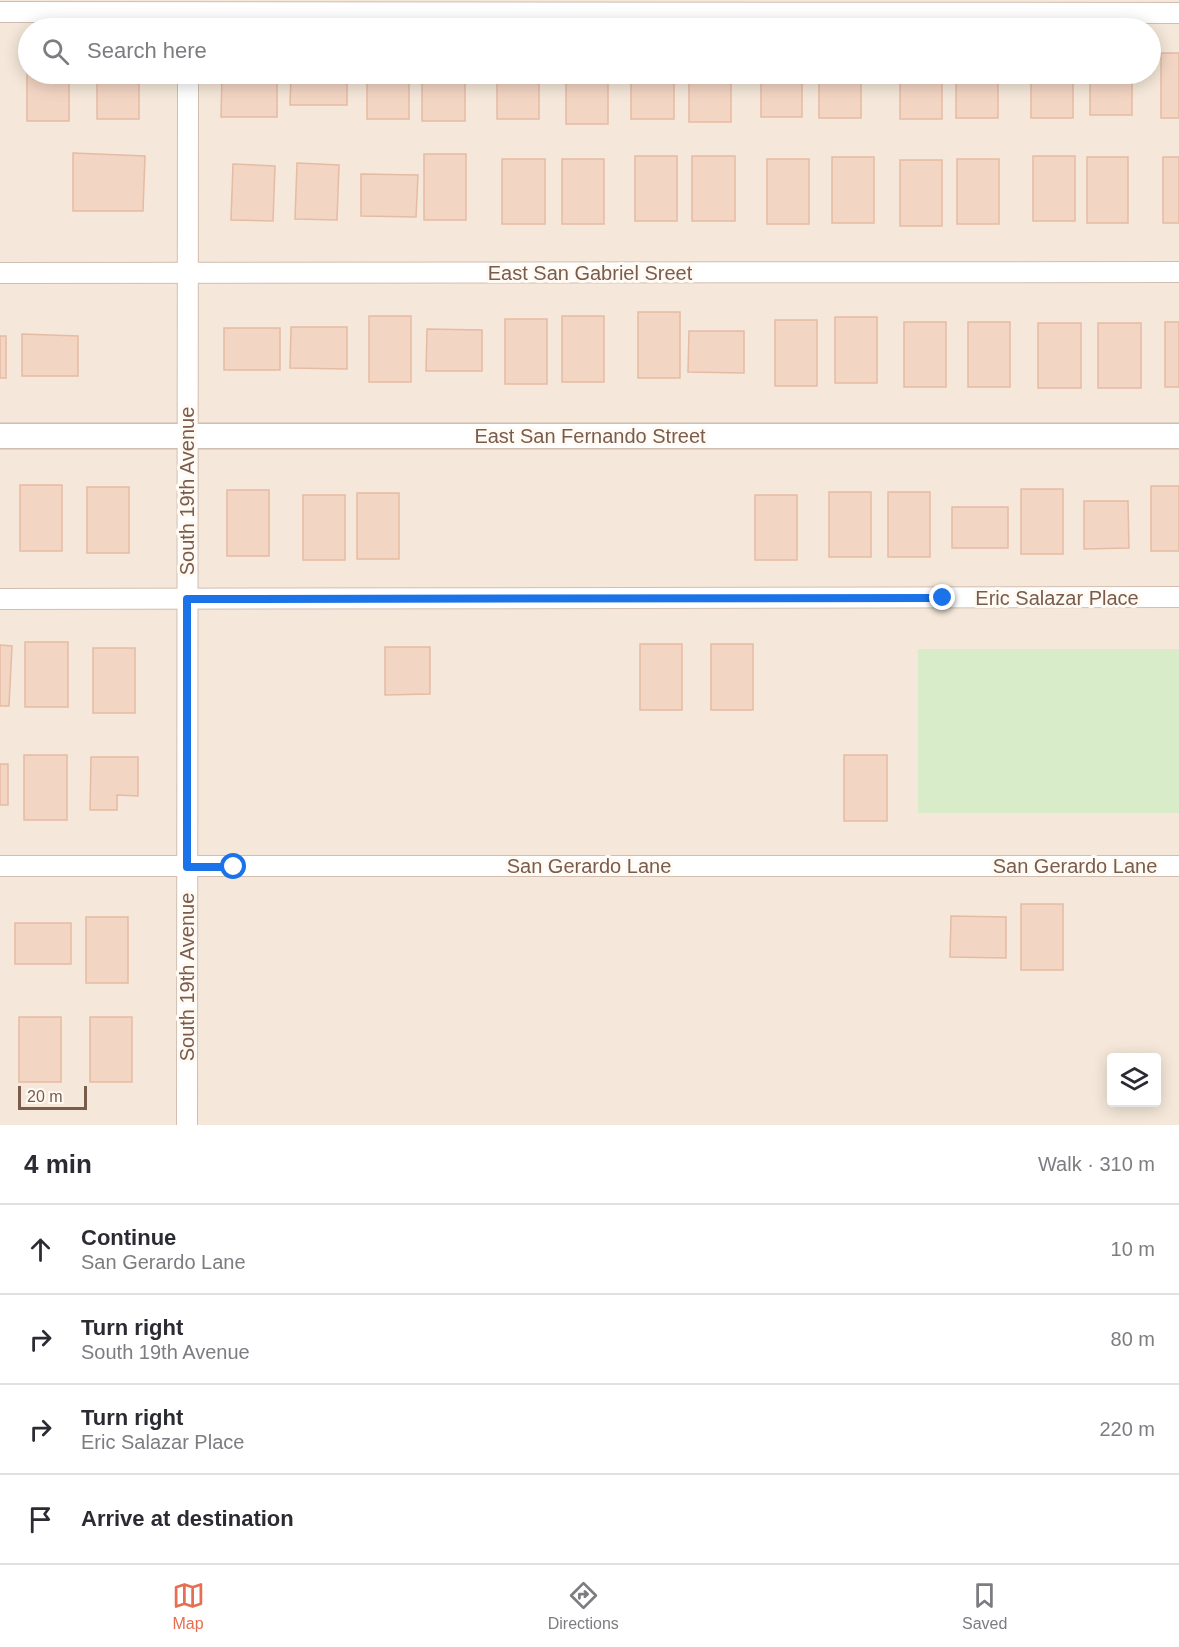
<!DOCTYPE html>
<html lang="en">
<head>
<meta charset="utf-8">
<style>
	:root { --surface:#fff; --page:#f7f7f7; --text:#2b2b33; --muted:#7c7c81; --line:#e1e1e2; --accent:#e76f51 }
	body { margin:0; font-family:Arial,sans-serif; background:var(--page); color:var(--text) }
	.controls { position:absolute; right:18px; bottom:18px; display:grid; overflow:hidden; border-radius:6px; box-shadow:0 3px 15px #0003 }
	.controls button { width:54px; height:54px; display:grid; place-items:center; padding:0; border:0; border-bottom:2px solid var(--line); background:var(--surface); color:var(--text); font:30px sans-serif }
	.scale { position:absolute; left:18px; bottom:15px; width:69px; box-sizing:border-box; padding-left:6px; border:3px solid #7a5c4d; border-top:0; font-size:16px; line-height:21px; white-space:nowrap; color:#7a5c4d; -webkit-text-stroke:4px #fffaf3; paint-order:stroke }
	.stop { position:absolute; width:18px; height:18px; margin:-14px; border:4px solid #1a73e8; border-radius:50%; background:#fff }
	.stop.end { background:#1a73e8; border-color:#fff; box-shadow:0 2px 6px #0008 }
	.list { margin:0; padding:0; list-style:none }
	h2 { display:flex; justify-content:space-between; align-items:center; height:78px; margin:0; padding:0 24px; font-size:26px }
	h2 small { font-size:20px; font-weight:400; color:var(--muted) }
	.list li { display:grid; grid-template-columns:39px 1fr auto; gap:18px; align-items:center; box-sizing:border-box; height:90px; padding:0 24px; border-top:2px solid var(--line) }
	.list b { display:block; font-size:22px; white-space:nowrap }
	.list p { margin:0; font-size:20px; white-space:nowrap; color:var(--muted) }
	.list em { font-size:20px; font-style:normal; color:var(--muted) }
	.icon { flex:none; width:33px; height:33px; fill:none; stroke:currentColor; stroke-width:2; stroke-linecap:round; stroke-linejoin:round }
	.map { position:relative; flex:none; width:1179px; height:1125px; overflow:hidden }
	.search { position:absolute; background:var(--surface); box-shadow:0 3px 15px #0003; left:18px; right:18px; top:18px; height:66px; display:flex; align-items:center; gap:15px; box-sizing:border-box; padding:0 21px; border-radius:33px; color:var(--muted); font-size:22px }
	.sheet { height:438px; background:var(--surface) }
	nav { display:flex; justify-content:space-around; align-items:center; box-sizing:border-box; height:84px; border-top:2px solid var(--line); background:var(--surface); font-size:16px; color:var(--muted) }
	nav a { display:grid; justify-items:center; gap:3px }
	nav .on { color:var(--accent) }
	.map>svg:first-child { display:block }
	.residential { fill:#f5e8da; fill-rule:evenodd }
	.green { fill:#d8ecc9 }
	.building { fill:#f3d5c3; stroke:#e6bba3; stroke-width:1.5 }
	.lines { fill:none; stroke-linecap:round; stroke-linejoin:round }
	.minor-casing { stroke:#d1beb0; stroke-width:22 }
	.tertiary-casing { stroke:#d1beb0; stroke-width:27 }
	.minor { stroke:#fff; stroke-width:20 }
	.tertiary { stroke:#fff; stroke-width:24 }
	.route { stroke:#1a73e8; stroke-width:8 }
	.labels { text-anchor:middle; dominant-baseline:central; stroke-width:6; stroke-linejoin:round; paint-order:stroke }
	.street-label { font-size:20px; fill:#7a5c4d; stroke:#fffaf3 }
</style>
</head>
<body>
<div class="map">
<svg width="1179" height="1125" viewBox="0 0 1179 1125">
	<rect width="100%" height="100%" fill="#fdf6ec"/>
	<path class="residential" d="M0,0H1179V1125H0ZM28,28H1150V74H28ZM1112,1058H1156V1102H1112Z"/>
	<rect class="green" x="918" y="649" width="261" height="164"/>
	<g class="building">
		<rect x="1161" y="53" width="18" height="65"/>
		<path d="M27,56H28V74H69V121H27Z"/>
		<rect x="97" y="74" width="42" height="45"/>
		<path d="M291,74H347V105H290Z"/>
		<rect x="367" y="74" width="42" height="45"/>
		<rect x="422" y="74" width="43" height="47"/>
		<rect x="497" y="74" width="42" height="45"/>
		<rect x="566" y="74" width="42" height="50"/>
		<rect x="631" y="74" width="43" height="45"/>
		<rect x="689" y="74" width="42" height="48"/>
		<rect x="761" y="74" width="41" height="43"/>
		<rect x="819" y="74" width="42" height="44"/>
		<rect x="900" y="74" width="42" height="45"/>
		<rect x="956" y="74" width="42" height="44"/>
		<rect x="1031" y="74" width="42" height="44"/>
		<rect x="1090" y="74" width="42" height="41"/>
		<path d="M222,75H277V117H221Z"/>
		<path d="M73,153L145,156L143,211H73Z"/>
		<rect x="424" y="154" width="42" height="66"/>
		<rect x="635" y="156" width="42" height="65"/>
		<rect x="692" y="156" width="43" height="65"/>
		<rect x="1033" y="156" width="42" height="65"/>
		<rect x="832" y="157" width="42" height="66"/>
		<rect x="1087" y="157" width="41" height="66"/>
		<rect x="1163" y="157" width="16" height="66"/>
		<rect x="502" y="159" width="43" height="65"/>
		<rect x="562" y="159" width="42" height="65"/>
		<rect x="767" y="159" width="42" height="65"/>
		<rect x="957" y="159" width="42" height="65"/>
		<rect x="900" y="160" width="42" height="66"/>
		<path d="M297,163L339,165L337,220L295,219Z"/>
		<path d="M233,164L275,166L273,221L231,220Z"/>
		<path d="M361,174L418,175L416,217L361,216Z"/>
		<rect x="638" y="312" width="42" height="66"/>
		<rect x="369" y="316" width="42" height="66"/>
		<rect x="562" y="316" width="42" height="66"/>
		<rect x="835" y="317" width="42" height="66"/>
		<rect x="505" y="319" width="42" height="65"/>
		<rect x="775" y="320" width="42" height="66"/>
		<rect x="904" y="322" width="42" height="65"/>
		<rect x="968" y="322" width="42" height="65"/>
		<rect x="1165" y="322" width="14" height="65"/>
		<rect x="1038" y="323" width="43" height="65"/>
		<rect x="1098" y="323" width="43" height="65"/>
		<path d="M291,327H347V369L290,368Z"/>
		<rect x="224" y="328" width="56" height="42"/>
		<path d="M427,329L482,330V371H426Z"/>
		<path d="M689,331H744V373L688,372Z"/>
		<path d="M22,334L78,336V376H22Z"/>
		<rect x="0" y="336" width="6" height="42"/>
		<rect x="20" y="485" width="42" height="66"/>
		<rect x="1151" y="486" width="28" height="65"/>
		<rect x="87" y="487" width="42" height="66"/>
		<rect x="1021" y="489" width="42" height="65"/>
		<rect x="227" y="490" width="42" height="66"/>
		<rect x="829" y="492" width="42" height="65"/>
		<rect x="888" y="492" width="42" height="65"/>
		<rect x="357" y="493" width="42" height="66"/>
		<rect x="303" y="495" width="42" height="65"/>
		<rect x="755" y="495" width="42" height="65"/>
		<path d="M1084,501H1128L1129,548L1084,549Z"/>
		<rect x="952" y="507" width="56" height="41"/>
		<rect x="25" y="642" width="43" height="65"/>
		<rect x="640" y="644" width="42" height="66"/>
		<rect x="711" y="644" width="42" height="66"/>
		<path d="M0,645L12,646L9,706H0Z"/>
		<path d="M385,647H430V694L385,695Z"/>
		<rect x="93" y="648" width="42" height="65"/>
		<rect x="24" y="755" width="43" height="65"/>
		<rect x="844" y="755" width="43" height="66"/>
		<path d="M91,757H138V796L117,795V810H90Z"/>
		<rect x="0" y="764" width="8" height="41"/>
		<rect x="1021" y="904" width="42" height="66"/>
		<path d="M951,916L1006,917V958L950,957Z"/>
		<rect x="86" y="917" width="42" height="66"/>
		<rect x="15" y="923" width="56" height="41"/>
		<rect x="19" y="1017" width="42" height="65"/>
		<rect x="90" y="1017" width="42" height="65"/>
	</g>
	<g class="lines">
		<defs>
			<g id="minor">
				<path d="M0,12L1179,13"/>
				<path d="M0,273L1179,272"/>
				<path d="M0,599L1179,597"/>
				<path d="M0,866H1179"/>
				<path d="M187,1125L188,74"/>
			</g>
			<path id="tertiary" d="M0,436H1179"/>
		</defs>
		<use href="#minor" class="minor-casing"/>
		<use href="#tertiary" class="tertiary-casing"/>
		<use href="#minor" class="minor"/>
		<use href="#tertiary" class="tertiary"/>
	</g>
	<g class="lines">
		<path class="route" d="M234,867H187V599L943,598"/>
	</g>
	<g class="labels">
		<g class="street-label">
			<text x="590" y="273">East San Gabriel Sreet</text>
			<text x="590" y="436">East San Fernando Street</text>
			<text transform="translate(187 491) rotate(-90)">South 19th Avenue</text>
			<text x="1057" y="598">Eric Salazar Place</text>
			<text x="589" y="866">San Gerardo Lane</text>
			<text x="1075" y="866">San Gerardo Lane</text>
			<text transform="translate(187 977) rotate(-90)">South 19th Avenue</text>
		</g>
	</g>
</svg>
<div class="controls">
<button><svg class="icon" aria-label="layers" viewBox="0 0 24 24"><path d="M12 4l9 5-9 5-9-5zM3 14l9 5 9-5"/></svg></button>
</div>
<div class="scale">20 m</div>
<div class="stop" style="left:234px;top:867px"></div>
<div class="stop end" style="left:943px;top:598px"></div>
<div class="search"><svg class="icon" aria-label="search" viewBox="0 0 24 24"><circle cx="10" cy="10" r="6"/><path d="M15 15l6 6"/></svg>Search here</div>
</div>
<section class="sheet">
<h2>4 min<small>Walk · 310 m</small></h2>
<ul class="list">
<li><svg class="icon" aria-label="ahead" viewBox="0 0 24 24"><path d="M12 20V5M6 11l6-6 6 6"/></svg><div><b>Continue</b><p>San Gerardo Lane</p></div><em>10 m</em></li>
<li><svg class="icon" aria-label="right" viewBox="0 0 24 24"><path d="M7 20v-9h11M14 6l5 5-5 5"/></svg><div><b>Turn right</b><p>South 19th Avenue</p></div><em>80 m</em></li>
<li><svg class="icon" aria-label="right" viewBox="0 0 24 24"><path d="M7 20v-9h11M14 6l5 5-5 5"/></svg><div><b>Turn right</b><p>Eric Salazar Place</p></div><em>220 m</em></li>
<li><svg class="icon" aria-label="arrive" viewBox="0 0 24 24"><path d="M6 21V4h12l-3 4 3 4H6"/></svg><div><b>Arrive at destination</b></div></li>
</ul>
</section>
<nav>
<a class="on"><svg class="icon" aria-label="map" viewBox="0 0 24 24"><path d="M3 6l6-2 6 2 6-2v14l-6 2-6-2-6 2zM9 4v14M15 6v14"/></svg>Map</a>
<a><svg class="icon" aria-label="directions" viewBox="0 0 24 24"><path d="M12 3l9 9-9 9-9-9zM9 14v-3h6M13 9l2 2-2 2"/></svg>Directions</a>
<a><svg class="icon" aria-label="saved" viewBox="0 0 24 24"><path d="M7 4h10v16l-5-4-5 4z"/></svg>Saved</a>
</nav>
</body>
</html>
